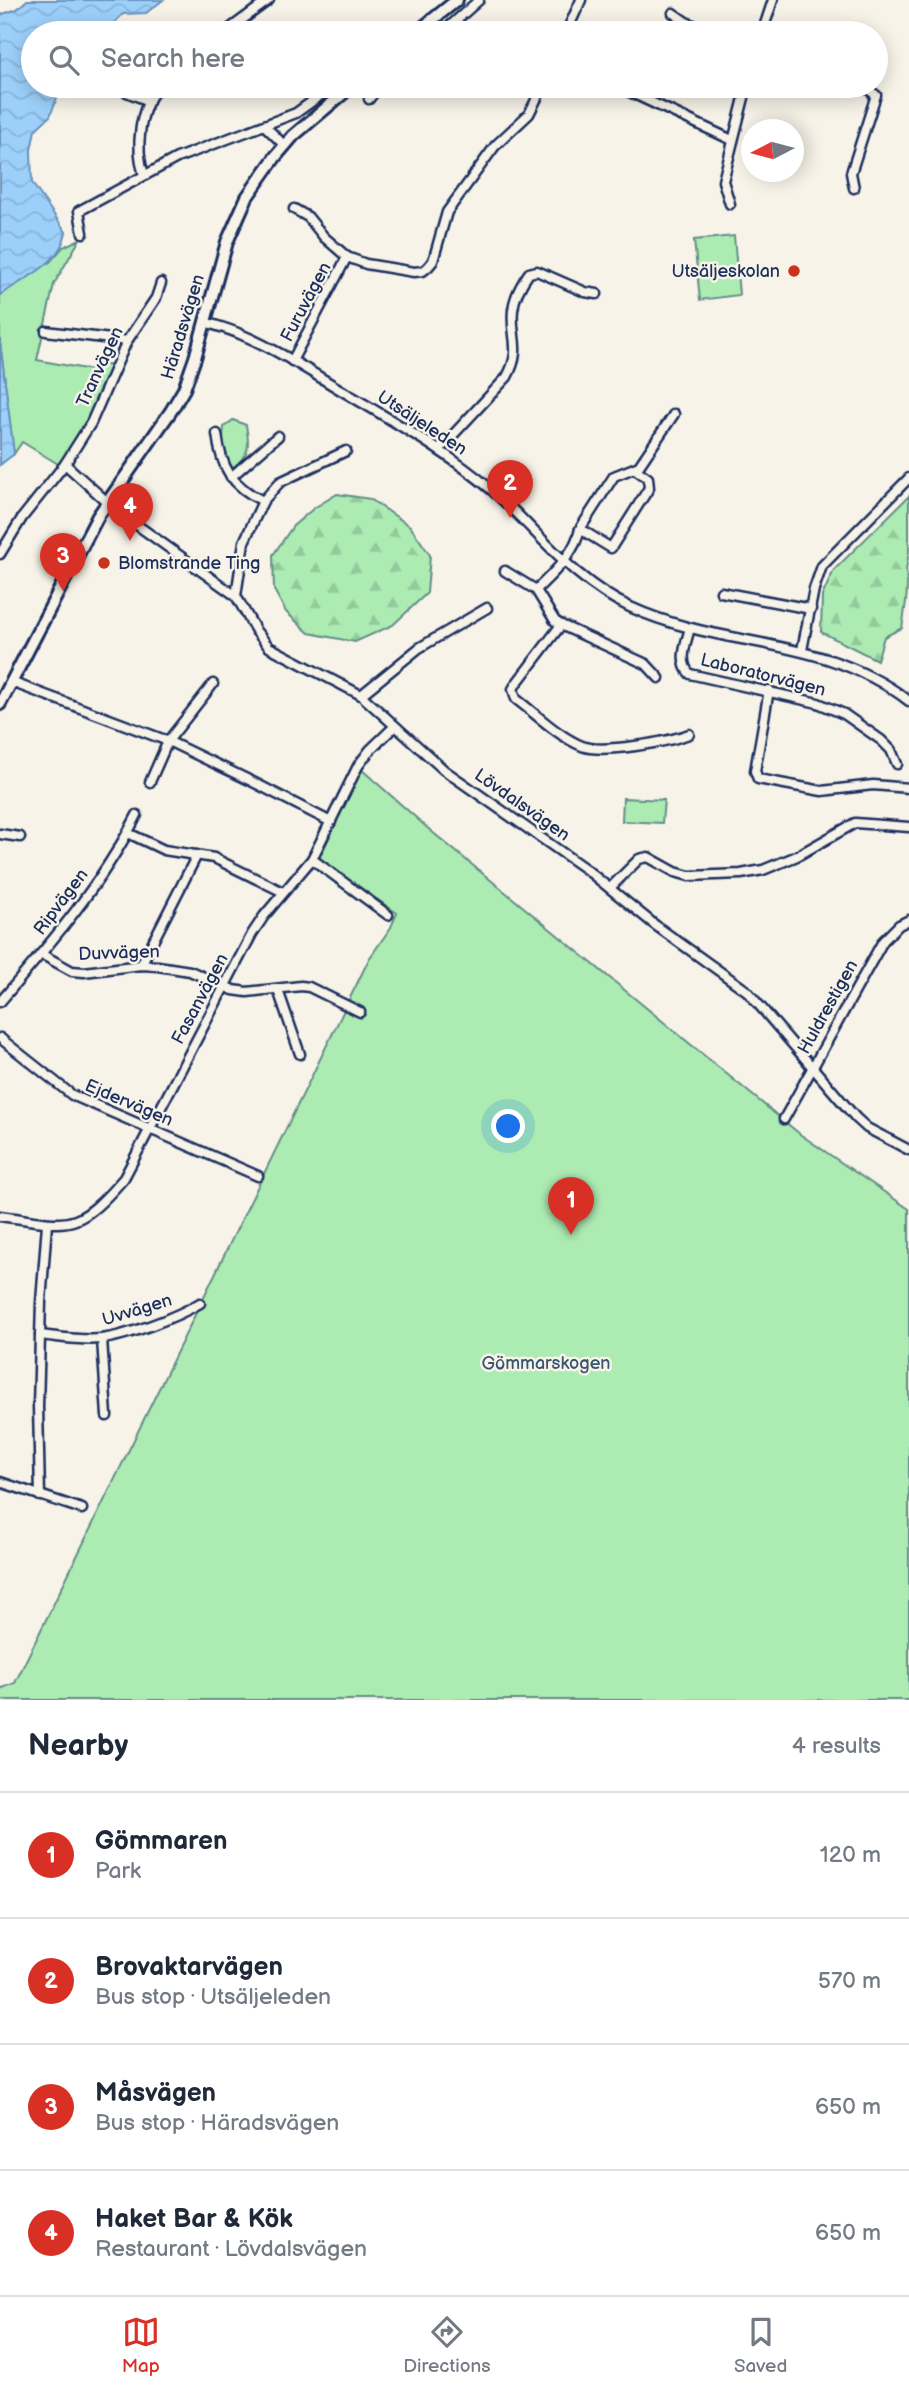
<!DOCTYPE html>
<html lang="en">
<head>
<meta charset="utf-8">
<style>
	:root { --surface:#fff; --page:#f2f2f3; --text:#1f2937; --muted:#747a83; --line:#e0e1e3; --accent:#d93025 }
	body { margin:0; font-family:"Balsamiq Sans",sans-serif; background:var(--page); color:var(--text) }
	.compass { position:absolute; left:741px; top:119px; width:63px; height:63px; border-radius:50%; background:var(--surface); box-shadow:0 4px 18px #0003; rotate:264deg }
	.you { position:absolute; left:509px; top:1127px; width:24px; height:24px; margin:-18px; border:5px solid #fff; border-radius:50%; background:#1a73e8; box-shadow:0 0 0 10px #1a73e833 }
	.badge { display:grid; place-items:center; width:46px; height:46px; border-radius:50%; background:var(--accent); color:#fff; font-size:23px; font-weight:700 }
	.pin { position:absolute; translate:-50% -58px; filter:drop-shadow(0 2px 4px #0008) }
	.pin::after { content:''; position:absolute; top:37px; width:24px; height:21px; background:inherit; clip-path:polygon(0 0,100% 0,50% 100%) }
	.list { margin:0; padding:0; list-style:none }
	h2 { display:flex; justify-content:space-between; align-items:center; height:91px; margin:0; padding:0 28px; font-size:30px }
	h2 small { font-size:23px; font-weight:400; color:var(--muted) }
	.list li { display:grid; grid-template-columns:46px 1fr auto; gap:21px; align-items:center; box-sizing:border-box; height:126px; padding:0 28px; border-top:2px solid var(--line) }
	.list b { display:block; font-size:26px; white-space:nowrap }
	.list p { margin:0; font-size:23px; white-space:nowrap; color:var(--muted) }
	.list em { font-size:23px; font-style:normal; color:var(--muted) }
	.icon { flex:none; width:38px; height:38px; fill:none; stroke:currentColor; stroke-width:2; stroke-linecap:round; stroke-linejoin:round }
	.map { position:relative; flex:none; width:909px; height:1700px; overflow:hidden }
	.search { position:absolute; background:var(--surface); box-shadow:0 4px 18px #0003; left:21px; right:21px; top:21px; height:77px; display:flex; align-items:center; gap:18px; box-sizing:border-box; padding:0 24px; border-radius:38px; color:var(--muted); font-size:26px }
	.sheet { height:595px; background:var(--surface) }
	nav { display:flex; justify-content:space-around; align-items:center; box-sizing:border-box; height:98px; border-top:2px solid var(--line); background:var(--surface); font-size:19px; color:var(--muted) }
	nav a { display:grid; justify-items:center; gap:4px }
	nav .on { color:var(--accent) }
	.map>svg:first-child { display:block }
	.forest { fill:url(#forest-firs); stroke:#648d88; stroke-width:2 }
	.park { fill:#acebb2; stroke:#648d88; stroke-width:2 }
	.water { fill:url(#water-waves); stroke:#6890bc; stroke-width:2 }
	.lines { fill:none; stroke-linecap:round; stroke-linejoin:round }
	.street-casing { stroke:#1b2f5e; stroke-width:13 }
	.secondary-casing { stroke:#1b2f5e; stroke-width:16 }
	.street { stroke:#f7f3e8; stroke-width:8 }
	.secondary { stroke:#f7f3e8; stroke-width:10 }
	.poi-dot { fill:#c8321e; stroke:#f7f3e8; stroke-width:2.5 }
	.labels { text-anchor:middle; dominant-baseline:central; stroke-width:5; stroke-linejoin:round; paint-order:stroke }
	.poi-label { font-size:18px; fill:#1b2f5e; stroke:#f7f3e8; text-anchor:end }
	.street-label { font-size:18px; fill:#1b2f5e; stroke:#f7f3e8 }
	.park-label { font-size:18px; fill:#38556f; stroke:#f7f3e8 }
</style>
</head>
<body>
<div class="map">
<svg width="909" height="1700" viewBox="0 0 909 1700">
	<defs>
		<pattern id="forest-firs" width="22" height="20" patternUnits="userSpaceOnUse" patternTransform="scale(1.75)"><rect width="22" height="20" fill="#acebb2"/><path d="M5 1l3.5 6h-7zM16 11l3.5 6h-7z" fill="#93ca9c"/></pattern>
		<pattern id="water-waves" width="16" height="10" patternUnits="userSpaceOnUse" patternTransform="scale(1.75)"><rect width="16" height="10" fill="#9cd0fa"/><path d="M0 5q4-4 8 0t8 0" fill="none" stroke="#86b3d9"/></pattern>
	</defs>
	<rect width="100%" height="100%" fill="#f7f3e8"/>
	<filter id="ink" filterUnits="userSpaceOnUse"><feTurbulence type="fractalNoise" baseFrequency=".0143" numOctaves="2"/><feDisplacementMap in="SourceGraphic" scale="14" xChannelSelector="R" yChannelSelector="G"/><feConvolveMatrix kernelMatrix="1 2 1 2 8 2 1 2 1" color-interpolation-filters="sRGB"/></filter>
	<g filter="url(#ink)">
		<g class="forest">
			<path d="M337,494L370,499L410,526L430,555L427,593L393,625L355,642L309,633L286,612L274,590L273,555L293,526L314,508Z"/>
			<path d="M909,496V552L906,570C909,587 905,610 902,628L884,637L877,660L821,632L822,596L834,570Z"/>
		</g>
		<g class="park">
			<path d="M734,236L739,295L700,300L694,240Z"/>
			<path d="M80,239L54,284L37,360L91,370L93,362L115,367L91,423L63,467L22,442L14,454L0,342V294L50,262L63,247Z"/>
			<path d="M233,420L246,425C250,447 250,454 232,469L222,446L224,427Z"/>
			<path d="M361,769L431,831L801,1135L909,1209V1700H0V1689L15,1683L369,959L391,927L397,913L319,859Z"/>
			<path d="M623,798L664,800L662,823L622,821Z"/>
		</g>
		<g class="water">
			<path d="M27,0H163L146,13L123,14L104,33H33V86H81L58,95L50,116L35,130L31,150L32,183L66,232C60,265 26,277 0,295V15L17,9Z"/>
			<path d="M0,342L14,454L0,465Z"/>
		</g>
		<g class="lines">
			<defs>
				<g id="street">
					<path d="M673,13L686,22L713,33"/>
					<path d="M224,33L269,0"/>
					<path d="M442,33L479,0"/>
					<path d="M566,33L581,0"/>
					<path d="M762,33L773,0"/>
					<path d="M112,86L149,101"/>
					<path d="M617,86L732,140"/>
					<path d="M369,99L379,86"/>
					<path d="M264,125L284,145"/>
					<path d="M144,175C135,148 139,107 159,86"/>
					<path d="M854,188L851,173L876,95L863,86"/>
					<path d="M730,204L723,181L747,86"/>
					<path d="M294,209L308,217L324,237L347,257"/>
					<path d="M83,233L79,211L177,158L296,113L332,87"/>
					<path d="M205,322C217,326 229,329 240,334C281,351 318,377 356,399C403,427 451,455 493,491C538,531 573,581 630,607C723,650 822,634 909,701"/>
					<path d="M46,331L127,341"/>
					<path d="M292,361L347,257L366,264L414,272L423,271L428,267L433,261L447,212L495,146L529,114L543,86"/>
					<path d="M217,434C221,468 232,486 263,501"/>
					<path d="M439,450L507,377C523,348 510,337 513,310C514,298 522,283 529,273L537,271L585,292L597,294"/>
					<path d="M65,464L116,510L236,596L256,631L269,647L361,695L444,770L587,870L655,925L747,991L856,1118L867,1128L909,1150"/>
					<path d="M231,477L278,436"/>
					<path d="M580,529L611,548L649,488L648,478L635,469"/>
					<path d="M0,554L22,518L65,464L91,423L127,341L156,298L161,283"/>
					<path d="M505,571L536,590L555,621L561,625L646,664L659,678"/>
					<path d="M536,590C553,573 575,554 580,529L614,476L639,466L674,414"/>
					<path d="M721,592L811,609"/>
					<path d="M236,596L244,542L263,501L280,482L346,451"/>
					<path d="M561,625L516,684L513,689L516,699C536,714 558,736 582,746C602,754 668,742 689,734"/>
					<path d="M690,628C686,643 678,662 690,674L818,703L844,714L881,740L891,750L897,764"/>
					<path d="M802,650L814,589L822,566L909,478"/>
					<path d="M11,682L168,741L251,781L331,822"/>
					<path d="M769,690L755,771L758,779L822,791L873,785L909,788"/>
					<path d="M361,695L419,648L487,608"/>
					<path d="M150,782L168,741L213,684"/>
					<path d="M128,833L164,850L214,858L283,892"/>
					<path d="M0,834L20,837"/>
					<path d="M312,859L388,915"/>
					<path d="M610,888L639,859L648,857L675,872L689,876L741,874L763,870L797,856L855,823L909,827"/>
					<path d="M41,954L72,971L84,972L141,965L158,966L190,971L233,990L247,992L301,986L309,987L360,1012"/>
					<path d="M141,965L197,855"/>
					<path d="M278,990L300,1054"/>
					<path d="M0,1002C50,944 102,884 137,815"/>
					<path d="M0,1038L72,1095L258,1176"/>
					<path d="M784,1119L883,941L899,925L909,920"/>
					<path d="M0,1216C70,1225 74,1235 124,1178L252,934L264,916L312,859L358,766L370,750L395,726"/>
					<path d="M40,1335C60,1337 81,1341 101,1339C127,1336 177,1317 200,1303"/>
					<path d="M102,1339L107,1416"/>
					<path d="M0,1482L82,1509"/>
					<path d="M40,1496L38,1406L41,1302L47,1224"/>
				</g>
				<g id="secondary">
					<path d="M416,33L457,0"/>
					<path d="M0,704L98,516L171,411L184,389L195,358L227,242L247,197L276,156L293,136L352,86"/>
				</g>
			</defs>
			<use href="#street" class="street-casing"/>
			<use href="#secondary" class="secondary-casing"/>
			<use href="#street" class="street"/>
			<use href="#secondary" class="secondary"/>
		</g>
	</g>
	<g class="poi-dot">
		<circle cx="794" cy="271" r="7"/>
		<circle cx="104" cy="563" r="7"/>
	</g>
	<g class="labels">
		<g class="poi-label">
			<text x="780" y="271">Utsäljeskolan</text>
			<text x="118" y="563" text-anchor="start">Blomstrande Ting</text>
		</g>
		<g class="street-label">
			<text transform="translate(306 302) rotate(-62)">Furuvägen</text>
			<text transform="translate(183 327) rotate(-73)">Häradsvägen</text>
			<text transform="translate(100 367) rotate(-65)">Tranvägen</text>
			<text transform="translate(422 423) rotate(33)">Utsäljeleden</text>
			<text transform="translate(763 675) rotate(14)">Laboratorvägen</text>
			<text transform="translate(522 805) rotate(35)">Lövdalsvägen</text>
			<text transform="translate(61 902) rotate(-53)">Ripvägen</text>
			<text transform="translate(119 953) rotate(-2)">Duvvägen</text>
			<text transform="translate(200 999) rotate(-62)">Fasanvägen</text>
			<text transform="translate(828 1007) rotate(-61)">Huldrestigen</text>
			<text transform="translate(129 1103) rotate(23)">Ejdervägen</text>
			<text transform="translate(137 1310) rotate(-17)">Uvvägen</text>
		</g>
		<g class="park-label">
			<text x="546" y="1363">Gömmarskogen</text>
		</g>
	</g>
</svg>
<svg class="compass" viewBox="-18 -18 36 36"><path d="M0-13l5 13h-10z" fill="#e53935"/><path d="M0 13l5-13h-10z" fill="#747a83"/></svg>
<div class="you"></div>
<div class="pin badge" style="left:571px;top:1235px">1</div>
<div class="pin badge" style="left:510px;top:518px">2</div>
<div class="pin badge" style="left:63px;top:591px">3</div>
<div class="pin badge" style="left:130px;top:541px">4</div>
<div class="search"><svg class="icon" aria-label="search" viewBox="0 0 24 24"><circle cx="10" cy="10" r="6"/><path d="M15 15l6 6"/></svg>Search here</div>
</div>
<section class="sheet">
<h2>Nearby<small>4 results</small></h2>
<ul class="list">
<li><span class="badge">1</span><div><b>Gömmaren</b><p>Park</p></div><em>120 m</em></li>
<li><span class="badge">2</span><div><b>Brovaktarvägen</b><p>Bus stop · Utsäljeleden</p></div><em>570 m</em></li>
<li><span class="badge">3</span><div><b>Måsvägen</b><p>Bus stop · Häradsvägen</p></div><em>650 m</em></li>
<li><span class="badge">4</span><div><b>Haket Bar &amp; Kök</b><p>Restaurant · Lövdalsvägen</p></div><em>650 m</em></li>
</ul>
</section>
<nav>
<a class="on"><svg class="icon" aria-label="map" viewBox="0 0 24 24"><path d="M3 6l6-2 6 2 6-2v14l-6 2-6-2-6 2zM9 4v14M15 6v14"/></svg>Map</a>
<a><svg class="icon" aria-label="directions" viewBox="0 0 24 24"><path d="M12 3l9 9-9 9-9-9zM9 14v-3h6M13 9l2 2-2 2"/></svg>Directions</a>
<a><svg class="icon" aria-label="saved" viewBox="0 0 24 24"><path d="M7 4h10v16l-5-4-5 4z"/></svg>Saved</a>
</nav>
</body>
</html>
